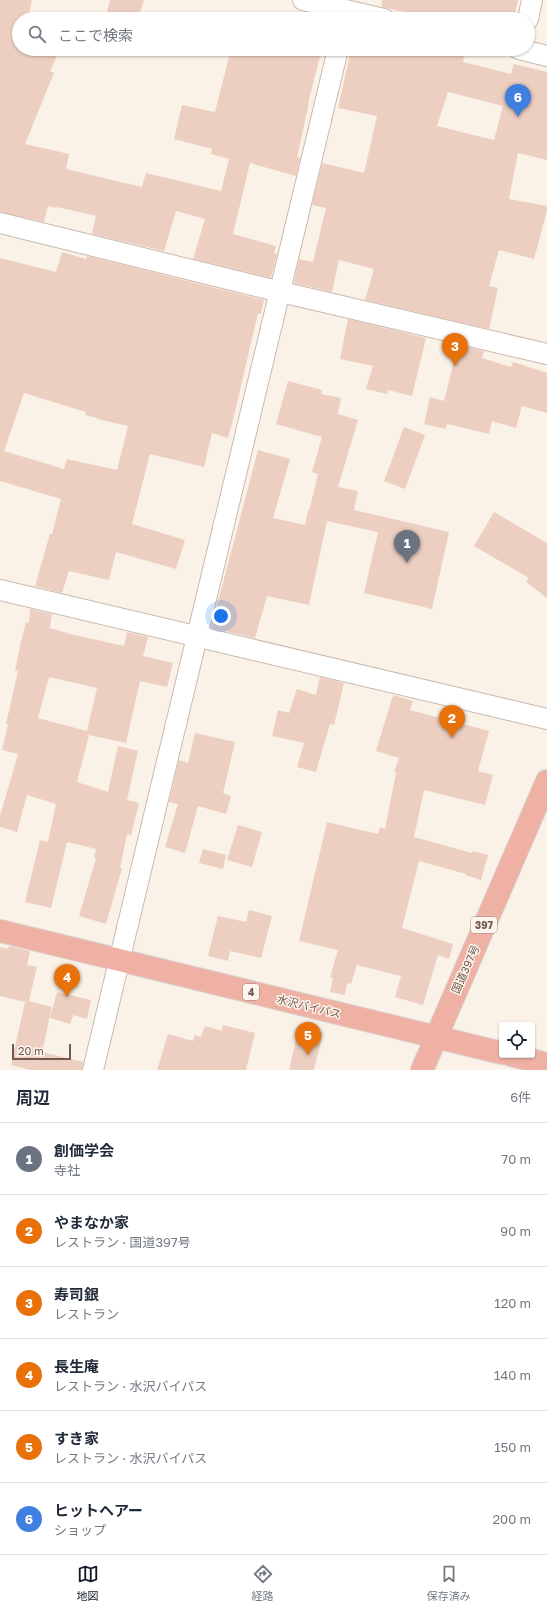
<!DOCTYPE html>
<html lang="ja">
<head>
<meta charset="utf-8">
<style>
	:root { --surface:#fff; --page:#f6f6f7; --text:#1f2937; --muted:#747a83; --line:#e0e1e3; --accent:#111827 }
	body { margin:0; font-family:"Golos Text","Noto Sans JP",sans-serif; background:var(--page); color:var(--text) }
	.controls { position:absolute; right:12px; bottom:12px; display:grid; overflow:hidden; border-radius:4px; box-shadow:0 1px 3px #0004 }
	.controls button { width:36px; height:36px; display:grid; place-items:center; padding:0; border:0; border-bottom:1px solid var(--line); background:var(--surface); color:var(--text); font:20px sans-serif }
	.scale { position:absolute; left:12px; bottom:10px; width:59px; box-sizing:border-box; padding-left:4px; border:2px solid #72584d; border-top:0; font-size:11px; line-height:14px; white-space:nowrap; color:#72584d; -webkit-text-stroke:3px #fdf5ed; paint-order:stroke }
	.you { position:absolute; left:221px; top:616px; width:14px; height:14px; margin:-10px; border:3px solid #fff; border-radius:50%; background:#1a73e8; box-shadow:0 0 0 6px #1a73e833 }
	.badge { display:grid; place-items:center; width:26px; height:26px; border-radius:50%; background:var(--accent); color:#fff; font-size:13px; font-weight:700 }
	.pin { position:absolute; translate:-50% -33px; filter:drop-shadow(0 1px 2px #0008) }
	.pin::after { content:''; position:absolute; top:21px; width:14px; height:12px; background:inherit; clip-path:polygon(0 0,100% 0,50% 100%) }
	.list { margin:0; padding:0; list-style:none }
	h2 { display:flex; justify-content:space-between; align-items:center; height:52px; margin:0; padding:0 16px; font-size:17px }
	h2 small { font-size:13px; font-weight:400; color:var(--muted) }
	.list li { display:grid; grid-template-columns:26px 1fr auto; gap:12px; align-items:center; box-sizing:border-box; height:72px; padding:0 16px; border-top:1px solid var(--line) }
	.list b { display:block; font-size:15px; white-space:nowrap }
	.list p { margin:0; font-size:13px; white-space:nowrap; color:var(--muted) }
	.list em { font-size:13px; font-style:normal; color:var(--muted) }
	.icon { flex:none; width:22px; height:22px; fill:none; stroke:currentColor; stroke-width:2; stroke-linecap:round; stroke-linejoin:round }
	.map { position:relative; flex:none; width:547px; height:1070px; overflow:hidden }
	.search { position:absolute; background:var(--surface); box-shadow:0 1px 3px #0004; left:12px; right:12px; top:12px; height:44px; display:flex; align-items:center; gap:10px; box-sizing:border-box; padding:0 14px; border-radius:22px; color:var(--muted); font-size:15px }
	.sheet { height:484px; background:var(--surface) }
	nav { display:flex; justify-content:space-around; align-items:center; box-sizing:border-box; height:56px; border-top:1px solid var(--line); background:var(--surface); font-size:11px; color:var(--muted) }
	nav a { display:grid; justify-items:center; gap:2px }
	nav .on { color:var(--accent) }
	.map>svg:first-child { display:block }
	.building { fill:#edcfc1; fill-rule:evenodd }
	.lines { fill:none; stroke-linecap:round; stroke-linejoin:round }
	.street-casing { stroke:#cbb9ae; stroke-width:22 }
	.highway-casing { stroke:#d8d0cd; stroke-width:24 }
	.street { stroke:#fff; stroke-width:20 }
	.highway { stroke:#efb1a3; stroke-width:22 }
	.labels { text-anchor:middle; dominant-baseline:central; stroke-width:3; stroke-linejoin:round; paint-order:stroke }
	.shield { fill:#fdf5ed; stroke:#9c877d; stroke-width:1 }
	.shield-label { font-size:10px; font-weight:bold; fill:#72584d }
	.street-label { font-size:11px; fill:#72584d; stroke:#fdf5ed }
</style>
</head>
<body>
<div class="map">
<svg width="547" height="1070" viewBox="0 0 547 1070">
	<rect width="100%" height="100%" fill="#faf1e7"/>
	<g class="building">
		<path d="M0,0H32L28,19H19V49H60L50,71L54,73L25,144L69,154L66,169L142,187L146,173L221,191L229,159L211,154L212,149L174,139L182,105L215,112L231,49H281L298,54L299,49H322L308,103H309L297,157L300,158L296,176L250,163L233,234L276,246L274,253L277,254L271,278L193,259L205,219L176,211L164,251L92,234L96,216L57,207L56,208L48,206L44,222L0,212Z"/>
		<path d="M110,0H144L138,19H105Z"/>
		<path d="M382,0H518L514,19L500,16L499,19H437L382,7Z"/>
		<path d="M351,49H466L463,62L511,74L514,64L547,72V160L518,153L509,199L547,206V211L534,259L499,250L489,286L498,288L489,329L365,300L374,269L339,260L332,292L294,283L299,259L313,262L326,208L312,205L322,163L364,173L377,116L338,108ZM448,92L503,106L494,140L437,126Z"/>
		<path d="M62,252L86,259L87,256L264,300L261,314L258,313L234,416L228,438L212,433L204,467L150,454L132,524L185,540L176,569L116,552L109,580L69,571L62,593L35,586L50,534H52L61,499L0,481V258L56,272ZM24,393L86,412L85,415L97,418V419L128,426L117,470L67,459L64,469L4,451Z"/>
		<path d="M348,319L426,338L412,396L388,390L387,394L366,389L373,366L340,359Z"/>
		<path d="M458,345L484,351L482,358L511,367L513,362L547,373V413L522,406L516,428L492,421L489,434L447,424L446,429L424,424L430,397L444,401Z"/>
		<path d="M288,381L322,390L321,394L341,398L338,414L358,420L338,487L358,491L354,510L449,532L432,609L364,593L378,532L327,521L309,605L267,596L255,638L211,628L258,450L290,459L273,518L305,525L308,511H309L318,474L312,472L322,437L276,424Z"/>
		<path d="M404,427L425,435L405,489L384,481Z"/>
		<path d="M494,512L547,543V598L526,582L529,578L474,546Z"/>
		<path d="M30,609L52,614L50,628L70,634L124,646L127,632L148,637L143,656L173,663L167,687L140,681L126,743L89,735L77,782L108,792L118,746L138,751L127,800L139,803L131,835L127,834L120,868H122L106,924L79,916L96,858L94,857L96,849L67,842L51,908L25,902L40,840L48,842L56,804L27,795L17,832L0,827V816L18,754L2,750L8,724H6L18,671H15L20,646L26,622L29,623ZM49,677L97,688L87,731L38,718Z"/>
		<path d="M320,677L344,683L334,725L330,724L316,772L297,767L304,743L272,736L278,710L289,713L297,689L316,695Z"/>
		<path d="M393,695L413,701L410,710L489,731L478,771L493,775L485,805L424,790L414,837L472,853L473,851L488,855L481,880L465,875L466,874L419,861L402,928L453,944L449,959L438,955L423,1005L395,997L401,976L357,965L351,984L347,983L345,995L330,992L333,978L330,977L338,950L299,941L327,822L378,834L380,827L385,829L396,773L394,772L399,758L376,751Z"/>
		<path d="M195,733L235,742L223,793L231,796L226,814L198,806L185,853L165,847L178,804L169,802L179,760L188,763Z"/>
		<path d="M238,825L262,832L252,867L227,860Z"/>
		<path d="M203,849L226,855L223,869L199,863Z"/>
		<path d="M249,910L272,916L261,958L230,951L228,961L208,956L218,916L246,922Z"/>
		<path d="M9,946L30,951L27,965L37,967L29,1001L52,1007L42,1052L83,1062L82,1070H30L11,1065L25,1002L0,996V947L8,949Z"/>
		<path d="M57,992L91,1000L87,1019L73,1015L70,1024L50,1018Z"/>
		<path d="M223,1025L255,1033L246,1070H157L168,1034L193,1041L195,1035L201,1037L205,1026L222,1031Z"/>
		<path d="M299,1027L323,1033L314,1070H289Z"/>
	</g>
	<g class="lines">
		<defs>
			<g id="street">
				<path d="M303,0L384,19"/>
				<path d="M528,19L532,0"/>
				<path d="M519,49L547,56"/>
				<path d="M0,223L281,292L547,354"/>
				<path d="M0,590L547,719"/>
				<path d="M93,1070L338,49"/>
			</g>
			<g id="highway">
				<path d="M0,931L502,1053"/>
				<path d="M511,1055L547,1064"/>
				<path d="M422,1070L547,781"/>
			</g>
		</defs>
		<use href="#street" class="street-casing"/>
		<use href="#highway" class="highway-casing"/>
		<use href="#street" class="street"/>
		<use href="#highway" class="highway"/>
	</g>
	<g class="labels">
		<g class="shield">
			<rect x="471" y="917" width="26" height="16" rx="3"/>
			<rect x="243" y="984" width="16" height="16" rx="3"/>
		</g>
		<g class="shield-label">
			<text x="484" y="925">397</text>
			<text x="251" y="992">4</text>
		</g>
		<g class="street-label">
			<text transform="translate(465 969) rotate(-66)">国道397号</text>
			<text transform="translate(309 1006) rotate(14)">水沢バイパス</text>
		</g>
	</g>
</svg>
<div class="controls">
<button><svg class="icon" aria-label="locate" viewBox="0 0 24 24"><circle cx="12" cy="12" r="6"/><path d="M12 2v4M12 18v4M2 12h4M18 12h4"/></svg></button>
</div>
<div class="scale">20 m</div>
<div class="you"></div>
<div class="pin badge" style="left:407px;top:563px;background:#6b7280">1</div>
<div class="pin badge" style="left:452px;top:738px;background:#e8710a">2</div>
<div class="pin badge" style="left:455px;top:366px;background:#e8710a">3</div>
<div class="pin badge" style="left:67px;top:997px;background:#e8710a">4</div>
<div class="pin badge" style="left:308px;top:1055px;background:#e8710a">5</div>
<div class="pin badge" style="left:518px;top:117px;background:#3f7fe0">6</div>
<div class="search"><svg class="icon" aria-label="search" viewBox="0 0 24 24"><circle cx="10" cy="10" r="6"/><path d="M15 15l6 6"/></svg>ここで検索</div>
</div>
<section class="sheet">
<h2>周辺<small>6件</small></h2>
<ul class="list">
<li><span class="badge" style="background:#6b7280">1</span><div><b>創価学会</b><p>寺社</p></div><em>70 m</em></li>
<li><span class="badge" style="background:#e8710a">2</span><div><b>やまなか家</b><p>レストラン · 国道397号</p></div><em>90 m</em></li>
<li><span class="badge" style="background:#e8710a">3</span><div><b>寿司銀</b><p>レストラン</p></div><em>120 m</em></li>
<li><span class="badge" style="background:#e8710a">4</span><div><b>長生庵</b><p>レストラン · 水沢バイパス</p></div><em>140 m</em></li>
<li><span class="badge" style="background:#e8710a">5</span><div><b>すき家</b><p>レストラン · 水沢バイパス</p></div><em>150 m</em></li>
<li><span class="badge" style="background:#3f7fe0">6</span><div><b>ヒットヘアー</b><p>ショップ</p></div><em>200 m</em></li>
</ul>
</section>
<nav>
<a class="on"><svg class="icon" aria-label="map" viewBox="0 0 24 24"><path d="M3 6l6-2 6 2 6-2v14l-6 2-6-2-6 2zM9 4v14M15 6v14"/></svg>地図</a>
<a><svg class="icon" aria-label="directions" viewBox="0 0 24 24"><path d="M12 3l9 9-9 9-9-9zM9 14v-3h6M13 9l2 2-2 2"/></svg>経路</a>
<a><svg class="icon" aria-label="saved" viewBox="0 0 24 24"><path d="M7 4h10v16l-5-4-5 4z"/></svg>保存済み</a>
</nav>
</body>
</html>
